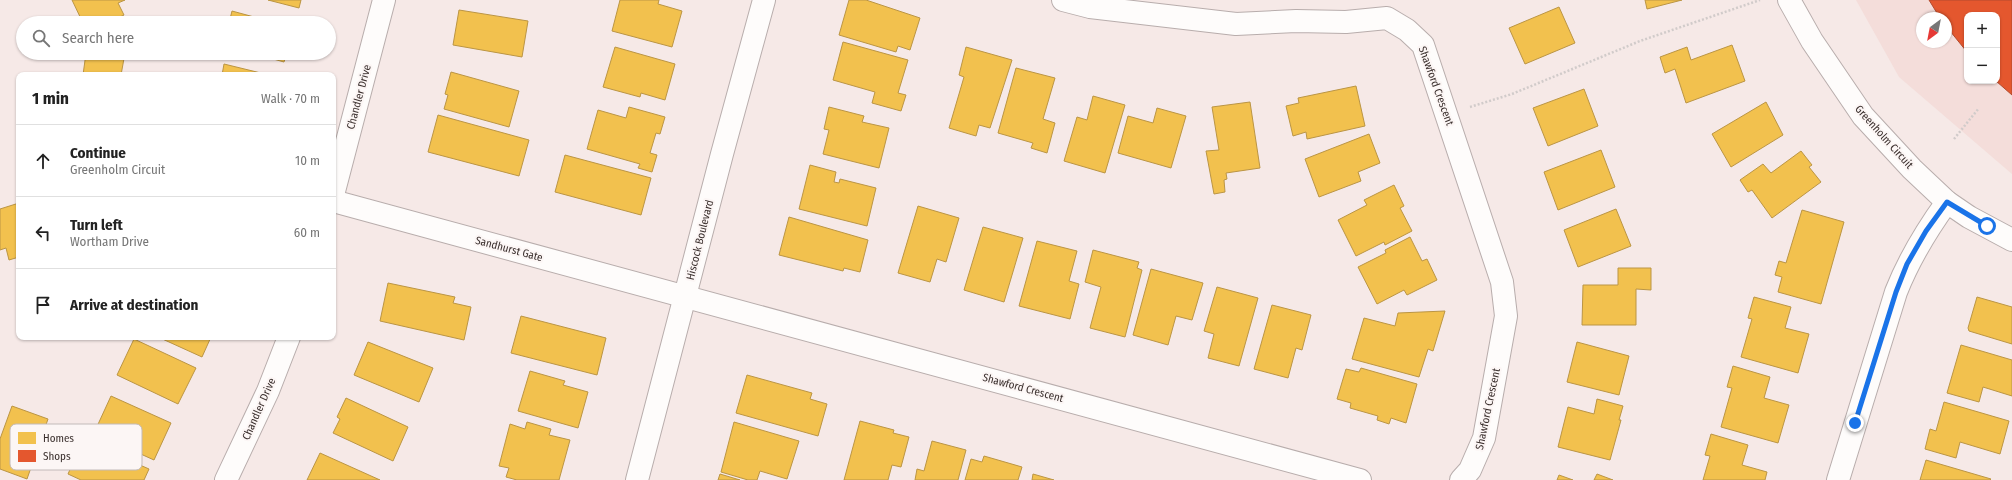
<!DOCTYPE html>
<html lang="en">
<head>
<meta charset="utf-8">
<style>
	:root { --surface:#fff; --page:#f2f2f2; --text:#222; --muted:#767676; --line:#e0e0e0 }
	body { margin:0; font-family:"Fira Sans Condensed",sans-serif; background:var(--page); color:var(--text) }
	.controls { position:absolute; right:12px; top:12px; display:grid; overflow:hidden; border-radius:8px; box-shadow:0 1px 3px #0004 }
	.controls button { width:36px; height:36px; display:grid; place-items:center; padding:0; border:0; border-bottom:1px solid var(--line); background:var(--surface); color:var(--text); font:20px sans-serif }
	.compass { position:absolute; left:1916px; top:12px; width:36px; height:36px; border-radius:50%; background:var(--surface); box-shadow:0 1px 3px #0004; rotate:212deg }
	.stop { position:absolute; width:12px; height:12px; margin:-9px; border:3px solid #1a73e8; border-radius:50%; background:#fff }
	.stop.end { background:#1a73e8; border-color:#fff; box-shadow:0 1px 4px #0008 }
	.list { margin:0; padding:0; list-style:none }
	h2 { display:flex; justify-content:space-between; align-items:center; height:52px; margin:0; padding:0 16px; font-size:17px }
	h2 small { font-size:13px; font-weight:400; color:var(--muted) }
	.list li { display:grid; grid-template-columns:26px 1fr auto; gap:12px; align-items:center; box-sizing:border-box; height:72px; padding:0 16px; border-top:1px solid var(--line) }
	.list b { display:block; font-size:15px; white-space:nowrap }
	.list p { margin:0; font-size:13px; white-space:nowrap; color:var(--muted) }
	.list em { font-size:13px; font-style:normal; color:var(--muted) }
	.icon { flex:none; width:22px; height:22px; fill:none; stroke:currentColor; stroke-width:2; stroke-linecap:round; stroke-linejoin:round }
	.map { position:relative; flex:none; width:2012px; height:480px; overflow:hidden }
	.search { position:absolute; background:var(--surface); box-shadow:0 1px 3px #0004; left:16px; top:16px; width:320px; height:44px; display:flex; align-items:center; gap:10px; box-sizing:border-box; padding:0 14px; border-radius:22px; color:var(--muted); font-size:15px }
	.panel { position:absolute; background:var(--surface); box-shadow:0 1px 3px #0004; left:16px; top:72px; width:320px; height:268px; border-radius:8px }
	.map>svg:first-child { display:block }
	.built { fill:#f4ddda; fill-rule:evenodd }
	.homes { fill:#f2c14e; stroke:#bb9544 }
	.shops { fill:#e4572e; stroke:#b14b2e }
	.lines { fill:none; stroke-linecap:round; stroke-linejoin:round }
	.minor-casing { stroke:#b8adac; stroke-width:24 }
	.path { stroke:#d1cbca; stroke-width:2.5; stroke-dasharray:2 2; stroke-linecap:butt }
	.minor { stroke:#fefcfb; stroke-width:22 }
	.route { stroke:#1a73e8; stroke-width:5 }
	.labels { text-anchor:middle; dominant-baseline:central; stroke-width:4; stroke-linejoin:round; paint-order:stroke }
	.street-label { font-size:11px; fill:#3a2f2d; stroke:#fcf6f5 }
	.key { fill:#fcf6f5; stroke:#c2bab9; stroke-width:1 }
	.key-label { font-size:11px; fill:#3a2f2d }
</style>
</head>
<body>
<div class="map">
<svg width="2012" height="480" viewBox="0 0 2012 480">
	<rect width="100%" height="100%" fill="#f6e9e7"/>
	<path class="built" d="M1856,0H2012V174L1899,77ZM1967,15H1997V81H1967ZM1922,18H1946V42H1922Z"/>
	<g class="homes">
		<path d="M72,0H125L118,3L124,15L108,23H83Z"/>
		<path d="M268,0H301L299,8Z"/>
		<path d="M620,0H659L658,4L682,11L672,47L612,31Z"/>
		<path d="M849,0H866L920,18L910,50L898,46L896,52L839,35Z"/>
		<path d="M1645,0H1682L1647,9Z"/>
		<path d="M1559,7L1575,43L1525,64L1509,28Z"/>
		<path d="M459,10L528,21L522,57L453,45Z"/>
		<path d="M232,11L276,23H229Z"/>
		<path d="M843,42L908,60L898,93L906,95L901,111L872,103L875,92L833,80Z"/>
		<path d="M1732,45L1745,81L1686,103L1675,69L1665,73L1660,57L1687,47L1691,60Z"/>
		<path d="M615,47L675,64L665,100L641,93L640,97L603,87Z"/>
		<path d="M966,47L1012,60L990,128L979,125L976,136L949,128L964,77L959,75Z"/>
		<path d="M86,53H125L121,75H83Z"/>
		<path d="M252,53H287L284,62Z"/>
		<path d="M224,64L269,75H222Z"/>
		<path d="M1016,68L1055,78L1043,119L1055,123L1047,153L1031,148L1033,143L998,133Z"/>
		<path d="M451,72L519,91L509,127L444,109L448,95L445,94Z"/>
		<path d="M1356,86L1365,126L1307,139L1306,132L1293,136L1286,106L1299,103L1298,98Z"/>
		<path d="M1584,89L1598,126L1548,146L1533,108Z"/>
		<path d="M1093,96L1125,105L1105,173L1064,161L1077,117L1087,120Z"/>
		<path d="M1250,102L1260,168L1226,173L1227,179L1224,180L1225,192L1214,194L1206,151L1219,150L1212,107Z"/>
		<path d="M1766,102L1783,135L1731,167L1712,134Z"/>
		<path d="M629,107L665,117L660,134L656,133L650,153L657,155L652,172L638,168L640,164L587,149L598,110L626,118Z"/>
		<path d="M829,107L864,116L862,122L889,128L879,168L823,154L829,130L824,129Z"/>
		<path d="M1157,108L1186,116L1171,168L1118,153L1128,116L1153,123Z"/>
		<path d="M438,115L529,140L519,176L428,152Z"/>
		<path d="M1369,134L1380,163L1358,172L1361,181L1319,197L1305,159Z"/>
		<path d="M1601,150L1615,187L1558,210L1544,172Z"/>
		<path d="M1801,151L1812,165L1809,167L1821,182L1772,218L1752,190L1748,192L1740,180L1763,164L1771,173Z"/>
		<path d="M565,155L651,178L641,215L555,192Z"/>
		<path d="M810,165L836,172L834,182L839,183L840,179L876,188L867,226L799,209Z"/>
		<path d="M1394,185L1404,206L1400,208L1412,231L1385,245L1384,242L1356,256L1338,220L1367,205L1364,200Z"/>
		<path d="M19,203V257L9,260L6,248L0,250V209Z"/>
		<path d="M918,206L959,218L946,262L937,259L930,282L898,273Z"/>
		<path d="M1616,209L1631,246L1578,267L1564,230Z"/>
		<path d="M1802,210L1844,222L1821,304L1778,292L1782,277L1775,275L1779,261L1786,263Z"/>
		<path d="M789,217L868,240L860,272L844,268L843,271L779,255Z"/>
		<path d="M983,227L1023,238L1004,302L964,290Z"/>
		<path d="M1410,237L1422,261L1427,259L1437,280L1407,295L1404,290L1377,304L1358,267L1386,253L1385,250Z"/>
		<path d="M1037,241L1077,251L1069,281L1079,284L1070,319L1019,306Z"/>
		<path d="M1093,250L1139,262L1137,268L1142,270L1125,337L1090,328L1101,287L1085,282Z"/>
		<path d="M1618,268H1651V290L1636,289V325H1582L1583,285H1618Z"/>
		<path d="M1151,269L1203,283L1192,320L1176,316L1168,345L1133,335Z"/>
		<path d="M388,283L455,297L453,303L471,307L464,340L380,321Z"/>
		<path d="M1217,287L1258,298L1239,366L1208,358L1214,334L1204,331Z"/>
		<path d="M1754,297L1791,307L1785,328L1809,334L1798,373L1741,357L1752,319L1748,318Z"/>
		<path d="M1977,297L2012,307V344L1969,331L1968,328Z"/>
		<path d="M1272,305L1311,315L1302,350L1296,348L1288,378L1254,369Z"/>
		<path d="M1445,311L1433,351L1428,349L1419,377L1352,359L1364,318L1395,326L1398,313Z"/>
		<path d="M521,316L606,338L597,375L511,353Z"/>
		<path d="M158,337H211L202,357Z"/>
		<path d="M134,339L196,368L178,404L117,375Z"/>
		<path d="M368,342L433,368L419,402L354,375Z"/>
		<path d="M1577,342L1629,356L1619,395L1567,382Z"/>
		<path d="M1961,345L2012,360V396L1983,387L1979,402L1947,393Z"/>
		<path d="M1733,366L1770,377L1764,398L1789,405L1778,443L1721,427L1732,388L1727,387Z"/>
		<path d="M1361,368L1417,384L1406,423L1391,418L1389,424L1377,420L1378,416L1350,408L1351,403L1337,399L1346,369L1359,372Z"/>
		<path d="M530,371L565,381L563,385L588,392L578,428L518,411Z"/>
		<path d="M747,375L812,393L810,399L827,404L818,436L736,413Z"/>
		<path d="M111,396L171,423L154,460L94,433Z"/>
		<path d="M346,398L408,427L393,461L333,433L340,419L337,417Z"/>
		<path d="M1597,399L1623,406L1619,420H1621L1610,460L1558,447L1568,407L1594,414Z"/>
		<path d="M1944,402L2009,421L2000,454L1960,442L1956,458L1925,449L1930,429L1936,431Z"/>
		<path d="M12,406L48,419L27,479L0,469V439Z"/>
		<path d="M860,421L894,430L893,433L909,437L901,467L892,465L888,480H844Z"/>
		<path d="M527,422L551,429L549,435L570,440L559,480H517L506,477L509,468L499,466L510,424L525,429Z"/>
		<path d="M734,422L799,441L787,479L760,471L757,480H748L721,472Z"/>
		<path d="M1711,434L1748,445L1742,465L1767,472L1765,480H1703L1710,456L1705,455Z"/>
		<path d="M83,440L149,469L144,480H81L68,474Z"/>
		<path d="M932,441L966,450L958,480H915L917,469L924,471Z"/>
		<path d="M320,453L380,480H307Z"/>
		<path d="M984,456L1022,467L1018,480H965L971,459L982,462Z"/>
		<path d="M1926,460L1991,479L1990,480H1920Z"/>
		<path d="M720,474L740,480H718Z"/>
		<path d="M1033,474L1054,480H1032Z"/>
		<path d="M1597,474L1613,480H1594Z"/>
		<path d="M1559,475L1573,480H1557Z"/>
	</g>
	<path class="shops" d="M1929,0H2012V95L1996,81L1997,15H1967V52L1946,26V18H1940Z"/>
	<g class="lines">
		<defs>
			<g id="minor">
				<path d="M1063,0L1090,7L1236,24L1296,21L1346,22L1387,18L1407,30L1423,45L1502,282L1506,316L1484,438L1470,470L1461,480"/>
				<path d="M1789,0L1812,41L1863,116L1912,169L1947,202L1969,217L2012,240"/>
				<path d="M333,195L384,0"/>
				<path d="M333,201L1360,480"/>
				<path d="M226,480L268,391L289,337"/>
				<path d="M637,480L722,154L764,0"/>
				<path d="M1838,480L1896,292C1909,259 1926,231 1947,202"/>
			</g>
		</defs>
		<use href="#minor" class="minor-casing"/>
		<g class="path">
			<path d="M1470,107L1512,94L1640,41L1760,0"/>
			<path d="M1954,139L1979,108"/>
		</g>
		<use href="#minor" class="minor"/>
	</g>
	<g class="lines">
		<path class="route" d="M1855,423L1896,292L1907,264L1926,231L1947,202L1987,226"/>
	</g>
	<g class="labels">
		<g class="street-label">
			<text transform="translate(1436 86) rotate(70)">Shawford Crescent</text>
			<text transform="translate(359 97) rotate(-75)">Chandler Drive</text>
			<text transform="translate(1884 137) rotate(48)">Greenholm Circuit</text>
			<text transform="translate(700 240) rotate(-76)">Hiscock Boulevard</text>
			<text transform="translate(509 249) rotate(15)">Sandhurst Gate</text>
			<text transform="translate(1023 388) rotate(15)">Shawford Crescent</text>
			<text transform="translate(259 409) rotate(-66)">Chandler Drive</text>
			<text transform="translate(1488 409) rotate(-78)">Shawford Crescent</text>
		</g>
	</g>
	<rect x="10" y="424" width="132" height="46" rx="6" class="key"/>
	<rect x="18" y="432" width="18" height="12" fill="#f2c14e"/>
	<rect x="18" y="450" width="18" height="12" fill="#e4572e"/>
	<g class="key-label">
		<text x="43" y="442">Homes</text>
		<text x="43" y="460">Shops</text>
	</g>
</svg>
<div class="controls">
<button>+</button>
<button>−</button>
</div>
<svg class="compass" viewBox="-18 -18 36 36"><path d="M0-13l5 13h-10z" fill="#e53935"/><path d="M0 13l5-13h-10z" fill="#767676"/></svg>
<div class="stop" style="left:1987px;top:226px"></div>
<div class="stop end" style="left:1855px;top:423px"></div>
<div class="search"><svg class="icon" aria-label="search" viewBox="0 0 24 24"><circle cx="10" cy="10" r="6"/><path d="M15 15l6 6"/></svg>Search here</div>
<section class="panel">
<h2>1 min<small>Walk · 70 m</small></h2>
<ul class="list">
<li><svg class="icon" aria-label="ahead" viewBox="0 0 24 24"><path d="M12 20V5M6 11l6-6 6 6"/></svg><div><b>Continue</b><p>Greenholm Circuit</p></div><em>10 m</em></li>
<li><svg class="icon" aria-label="left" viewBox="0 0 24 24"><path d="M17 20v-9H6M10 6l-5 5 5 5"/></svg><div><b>Turn left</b><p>Wortham Drive</p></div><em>60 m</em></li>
<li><svg class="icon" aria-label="arrive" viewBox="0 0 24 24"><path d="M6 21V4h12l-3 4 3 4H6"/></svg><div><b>Arrive at destination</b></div></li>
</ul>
</section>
</div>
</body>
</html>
